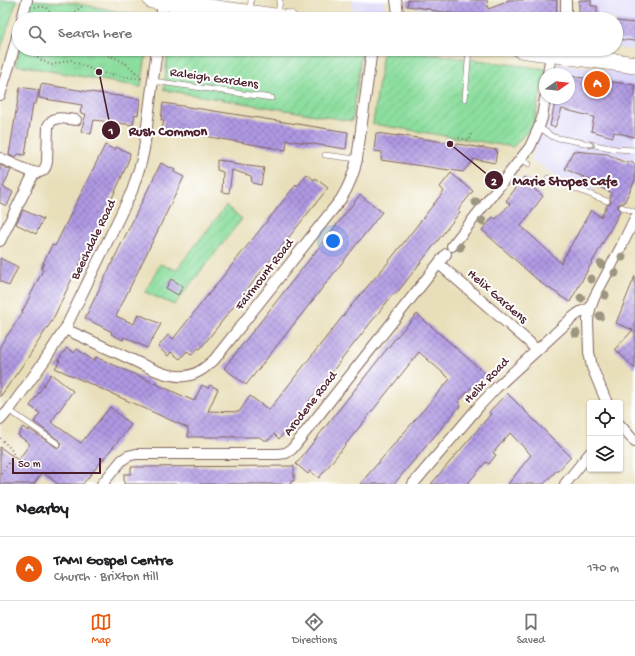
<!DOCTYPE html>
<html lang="en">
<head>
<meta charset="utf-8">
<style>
	:root { --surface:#fff; --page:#f2f2f2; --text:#202124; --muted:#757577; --line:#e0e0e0; --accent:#ea580c }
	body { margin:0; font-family:"Gochi Hand",sans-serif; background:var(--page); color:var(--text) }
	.controls { position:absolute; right:12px; bottom:12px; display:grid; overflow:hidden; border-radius:4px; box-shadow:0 1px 3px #0004 }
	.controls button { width:36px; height:36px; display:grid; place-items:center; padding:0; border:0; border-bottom:1px solid var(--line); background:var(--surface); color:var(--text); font:20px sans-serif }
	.compass { position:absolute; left:539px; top:68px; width:36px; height:36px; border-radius:50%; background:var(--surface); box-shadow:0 1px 3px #0004; rotate:76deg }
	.scale { position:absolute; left:12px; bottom:10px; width:89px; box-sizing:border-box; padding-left:4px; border:2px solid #4a1f2b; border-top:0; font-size:11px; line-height:14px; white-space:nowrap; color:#4a1f2b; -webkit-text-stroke:3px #fff; paint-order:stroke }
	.you { position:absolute; left:333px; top:241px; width:14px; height:14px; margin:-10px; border:3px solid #fff; border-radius:50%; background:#1a73e8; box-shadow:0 0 0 6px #1a73e833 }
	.badge { display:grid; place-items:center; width:26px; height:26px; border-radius:50%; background:var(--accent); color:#fff; font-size:13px; font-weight:700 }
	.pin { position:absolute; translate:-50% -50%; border:2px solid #fff; box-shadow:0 1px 4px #0006 }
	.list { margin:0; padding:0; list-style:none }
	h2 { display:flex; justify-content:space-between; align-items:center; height:52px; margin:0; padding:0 16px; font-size:17px }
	h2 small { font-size:13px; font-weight:400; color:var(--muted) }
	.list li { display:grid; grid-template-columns:26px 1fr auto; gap:12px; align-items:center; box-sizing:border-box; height:64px; padding:0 16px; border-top:1px solid var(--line) }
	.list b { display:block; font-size:15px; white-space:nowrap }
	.list p { margin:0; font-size:13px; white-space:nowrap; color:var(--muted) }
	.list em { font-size:13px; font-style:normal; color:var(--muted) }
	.icon { flex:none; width:22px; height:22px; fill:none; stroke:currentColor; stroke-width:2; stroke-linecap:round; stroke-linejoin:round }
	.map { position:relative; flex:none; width:635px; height:484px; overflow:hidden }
	.search { position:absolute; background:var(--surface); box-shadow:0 1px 3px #0004; left:12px; right:12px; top:12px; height:44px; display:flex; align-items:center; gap:10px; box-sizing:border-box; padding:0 14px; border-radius:22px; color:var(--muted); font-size:15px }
	.sheet { height:116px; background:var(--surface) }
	nav { display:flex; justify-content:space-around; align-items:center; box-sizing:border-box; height:56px; border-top:1px solid var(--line); background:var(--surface); font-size:11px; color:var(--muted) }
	nav a { display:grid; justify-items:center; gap:2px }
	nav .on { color:var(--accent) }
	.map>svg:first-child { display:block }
	.built { fill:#dad6f7 }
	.grass { fill:url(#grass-tufts); stroke:#6b7e65 }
	.garden { fill:url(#garden-furrows); stroke:#6b7e65 }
	.building { fill:url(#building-cross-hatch) }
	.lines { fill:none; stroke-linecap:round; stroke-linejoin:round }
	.service-casing { stroke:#81625d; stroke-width:6 }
	.minor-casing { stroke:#81625d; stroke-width:12 }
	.trunk-casing { stroke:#81625d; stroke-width:18 }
	.path { stroke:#81625d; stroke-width:2; stroke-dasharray:1 3; stroke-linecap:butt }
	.service { stroke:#fff; stroke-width:5 }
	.minor { stroke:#fff; stroke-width:10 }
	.trunk { stroke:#fff; stroke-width:17 }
	.tree { fill:#9c957f }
	.oneway { stroke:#ae9aa0 }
	.labels { text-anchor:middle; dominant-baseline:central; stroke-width:4; stroke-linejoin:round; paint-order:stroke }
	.street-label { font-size:13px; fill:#4a1f2b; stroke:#fff }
	.leader { fill:none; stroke:#4a1f2b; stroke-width:1.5 }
	.callout-dot { fill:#4a1f2b; stroke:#fff; stroke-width:1.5 }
	.mark-label { font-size:12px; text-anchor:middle; font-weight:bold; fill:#fff }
	.callout-label { font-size:14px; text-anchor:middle; font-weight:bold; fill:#4a1f2b; stroke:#fff; stroke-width:4; stroke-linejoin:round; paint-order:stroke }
</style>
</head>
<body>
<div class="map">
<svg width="635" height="484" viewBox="0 0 635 484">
	<defs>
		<pattern id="grass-tufts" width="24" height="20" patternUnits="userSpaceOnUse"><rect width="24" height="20" fill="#8cde9f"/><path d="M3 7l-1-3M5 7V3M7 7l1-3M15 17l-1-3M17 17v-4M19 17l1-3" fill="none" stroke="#7abe89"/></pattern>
		<pattern id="garden-furrows" width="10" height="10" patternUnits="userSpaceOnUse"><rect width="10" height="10" fill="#8cde9f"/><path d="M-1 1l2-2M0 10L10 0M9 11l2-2" fill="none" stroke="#7abe89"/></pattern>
		<pattern id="building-cross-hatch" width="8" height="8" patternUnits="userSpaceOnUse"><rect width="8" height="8" fill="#af99e3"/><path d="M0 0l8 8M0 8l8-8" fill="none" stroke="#907cb8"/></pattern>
	</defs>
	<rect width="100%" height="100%" fill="#fff"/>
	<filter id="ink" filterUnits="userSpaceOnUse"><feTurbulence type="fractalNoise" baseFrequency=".025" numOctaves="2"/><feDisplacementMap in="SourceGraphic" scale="8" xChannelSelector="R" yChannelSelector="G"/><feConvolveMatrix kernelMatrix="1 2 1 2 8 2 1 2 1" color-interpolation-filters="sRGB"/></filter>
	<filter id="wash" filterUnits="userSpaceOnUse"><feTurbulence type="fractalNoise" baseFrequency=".012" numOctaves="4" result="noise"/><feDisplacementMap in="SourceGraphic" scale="16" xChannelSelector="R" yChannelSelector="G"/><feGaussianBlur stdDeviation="0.9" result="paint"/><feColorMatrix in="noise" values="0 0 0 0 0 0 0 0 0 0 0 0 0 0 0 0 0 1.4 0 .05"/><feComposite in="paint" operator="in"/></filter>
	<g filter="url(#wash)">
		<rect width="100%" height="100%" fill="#e8dfba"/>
		<g class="built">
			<path d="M353,0H384L387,15L351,9Z"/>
			<path d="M579,0H635V50L616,48V19H579Z"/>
			<path d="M558,63L635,74V163L624,158L610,156L593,193L546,171L547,169L531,161L549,98H569V74H555Z"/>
		</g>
		<g class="grass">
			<path d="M31,0L74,3L150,17L151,19H27Z"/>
			<path d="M19,49H147L141,87L16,65Z"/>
		</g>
		<g class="garden">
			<path d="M0,0H17L0,51Z"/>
			<path d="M168,49H362L352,121L164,90Z"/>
			<path d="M384,49H393L546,69L533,125L513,147L373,124L383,51Z"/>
			<path d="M226,206L242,219L174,305L145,292L160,264L176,270Z"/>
		</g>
		<g id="blocks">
			<g class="building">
				<path d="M408,0H487L488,9L507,2V0H557L556,19H465V18L470,16L430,10V9L407,6Z"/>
				<path d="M579,0H591V6H597V19H579Z"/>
				<path d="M616,21L635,23V41L616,39Z"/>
				<path d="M569,76L635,85V137L614,132L613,137L591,131L594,117L562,109L555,127L550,126L556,98H569Z"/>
				<path d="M41,84L97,93L140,99L138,115L135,114L133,125L94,120L91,134L81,131L86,114L80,113L82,105L39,98Z"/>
				<path d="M20,87L39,90L36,104H33L25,155L18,154L16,158L9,155Z"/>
				<path d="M163,103L348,132L346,149L287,140L286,150L162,129L164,120H161Z"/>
				<path d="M376,133L398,136V135L497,150L495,163L474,159L463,172L381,160L382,152L374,151Z"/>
				<path d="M105,145L115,150L116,147L130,153L129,159L120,181L90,244L70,283L53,319L27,359L0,397V346L23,312H22L43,270L41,269L44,263H43L52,245L55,246Z"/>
				<path d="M573,151L607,154L626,163L628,161L635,164V180L624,203H621L618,205V208L620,211L615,221L570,302L560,296V295L541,283L482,230L493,217L496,219L510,204L506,201L524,177L536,186L534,189L543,196L521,226L561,263L591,210L601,217L607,205L611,203V201L610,198L612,193L596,185L597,183L565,169Z"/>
				<path d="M217,160L233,162V164L264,168L261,185L252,183L251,176L232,170L229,193L222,192L223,172L217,170Z"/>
				<path d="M161,163L175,170L174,172L184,177L116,316L134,324L138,314L161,324L147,348L124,337L123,340L111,334L112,332L85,318Z"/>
				<path d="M0,165L11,170L3,187L13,192L7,206L0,203Z"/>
				<path d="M451,173L473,191L458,210L460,212L396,294L394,293L279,439L274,434L269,440H263L260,437H188V428L55,368L60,361L58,360L67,348L74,353L77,349L94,361L96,357L194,401L202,385L208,388L210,385L218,389L208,411L239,412L250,396L269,410L354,302L386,265L444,191L440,187Z"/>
				<path d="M307,174L314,180L315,178L328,188L200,349L198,348L192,355L187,351L180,359L171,352L168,356L158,347L168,335L173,339L287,196L296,185L297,187Z"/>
				<path d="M360,195L382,212L246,385L224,368Z"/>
				<path d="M23,210L43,219L36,234L16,224Z"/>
				<path d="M0,258L18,267L9,286L0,281Z"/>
				<path d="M635,276V369L615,349L633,330L616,323Z"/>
				<path d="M171,279L183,286L178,295L166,288Z"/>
				<path d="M417,314L487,375L475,388L473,386L458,402L461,405L394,484H360L450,379L419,352L319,478L310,471L308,474L296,464L394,340Z"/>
				<path d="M51,374L73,391L51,422L81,443L110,407L131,425L83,484H58L42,472L34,484H0V447L18,460L30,444L18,435L23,427L28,431L29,429L56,447L59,448L61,446L62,443L60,441L34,422L40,413L30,406Z"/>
				<path d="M507,393L571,457L558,471H556L544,484H508L531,455L510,433L493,453L496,455L489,464L486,462L467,484H431L491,414L489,412Z"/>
				<path d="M294,466V481H291V484H124V474H131V467Z"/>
			</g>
		</g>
	</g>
	<g filter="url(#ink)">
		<use href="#blocks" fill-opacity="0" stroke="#81625d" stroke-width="1"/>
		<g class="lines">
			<defs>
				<g id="service">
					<path d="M250,10L251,0"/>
					<path d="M278,14L280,0"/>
					<path d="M153,81L272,98"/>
					<path d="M465,99L469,49"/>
					<path d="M539,127L553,137L616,149L635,150"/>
					<path d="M325,155L357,159"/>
					<path d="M521,159L529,164"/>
					<path d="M548,178L607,201"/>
					<path d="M622,207L635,212"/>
					<path d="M9,410L58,444"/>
				</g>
				<g id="minor">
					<path d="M396,0L399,19"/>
					<path d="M22,19L27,0"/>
					<path d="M161,19L163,2"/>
					<path d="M566,19V0"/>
					<path d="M548,74L551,54"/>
					<path d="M0,95L10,63L19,29"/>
					<path d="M0,158C8,161 33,175 40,172C44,171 46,167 47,162L48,126C54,114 65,119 76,120"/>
					<path d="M0,241L34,173"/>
					<path d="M452,246L530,147L539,127L542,118L545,98"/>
					<path d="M439,264L529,342L536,350"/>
					<path d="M65,329C85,338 104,347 124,356C142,364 165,378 185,376C197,375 206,367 214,360L341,199C349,186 354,174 357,159L372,49"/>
					<path d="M607,403L592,367L589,352L588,320L590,309L594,298L621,247L635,218"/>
					<path d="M0,420L9,410L45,360L65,329L132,191L141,163L144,149L157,49"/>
					<path d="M620,425L635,442"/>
					<path d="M102,484L122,460L128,456L136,454H278L286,453L292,449L446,254"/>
					<path d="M413,484L480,405L496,388L572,318C577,314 583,309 590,309"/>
					<path d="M565,484L590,453"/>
				</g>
				<g id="trunk">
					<path d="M152,0L289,19"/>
					<path d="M520,49L635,65"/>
				</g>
			</defs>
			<use href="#service" class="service-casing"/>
			<use href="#minor" class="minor-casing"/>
			<use href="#trunk" class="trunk-casing"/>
			<g class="path">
				<path d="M35,7H46L53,17L57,19"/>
				<path d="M65,19L84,5"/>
				<path d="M140,19L151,18"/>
				<path d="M416,19V16"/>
				<path d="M29,49L36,57L51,65L71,60L97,72L120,76L142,79"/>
				<path d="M98,49L101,52L124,62L143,79"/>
				<path d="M459,138L470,140L471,134"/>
				<path d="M0,438L11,449L14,456L0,475"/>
			</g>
			<use href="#service" class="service"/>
			<use href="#minor" class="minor"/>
			<use href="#trunk" class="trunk"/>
		</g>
		<g class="tree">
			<circle cx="476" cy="202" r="4.5"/>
			<circle cx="482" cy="221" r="4.5"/>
			<circle cx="460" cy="247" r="4.5"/>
			<circle cx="622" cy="257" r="4.5"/>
			<circle cx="601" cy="264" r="4.5"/>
			<circle cx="615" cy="273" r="4.5"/>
			<circle cx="591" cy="279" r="4.5"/>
			<circle cx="605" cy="295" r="4.5"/>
			<circle cx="581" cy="298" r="4.5"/>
			<circle cx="600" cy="316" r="4.5"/>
			<circle cx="576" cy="333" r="4.5"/>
		</g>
		<defs><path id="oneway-chevron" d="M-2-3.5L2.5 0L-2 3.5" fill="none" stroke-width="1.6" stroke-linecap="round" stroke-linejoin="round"/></defs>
		<use class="oneway" href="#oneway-chevron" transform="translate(592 145) rotate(11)"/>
	</g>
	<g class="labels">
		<g class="street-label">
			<text transform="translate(214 79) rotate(8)">Raleigh Gardens</text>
			<text transform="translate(94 240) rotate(-64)">Beechdale Road</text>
			<text transform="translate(265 275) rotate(-52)">Fairmount Road</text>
			<text transform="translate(497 297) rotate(41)">Helix Gardens</text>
			<text transform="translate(487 381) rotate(-46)">Helix Road</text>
			<text transform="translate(311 404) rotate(-52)">Arodene Road</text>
		</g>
	</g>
	<path class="leader" d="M99 72L111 130M450 144L494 180"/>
	<g class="callout-dot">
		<circle cx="99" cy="72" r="4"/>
		<circle cx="450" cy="144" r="4"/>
		<circle cx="111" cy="130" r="10"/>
		<circle cx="494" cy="180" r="10"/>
	</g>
	<g class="mark-label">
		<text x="111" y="134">1</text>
		<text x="494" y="185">2</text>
	</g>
	<g class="callout-label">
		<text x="168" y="135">Rush Common</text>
		<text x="565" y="185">Marie Stopes Cafe</text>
	</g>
</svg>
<div class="controls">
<button><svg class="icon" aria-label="locate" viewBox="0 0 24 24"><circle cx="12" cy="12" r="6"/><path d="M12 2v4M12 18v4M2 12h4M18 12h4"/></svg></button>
<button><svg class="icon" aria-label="layers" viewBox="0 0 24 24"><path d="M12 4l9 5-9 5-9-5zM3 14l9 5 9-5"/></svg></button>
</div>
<svg class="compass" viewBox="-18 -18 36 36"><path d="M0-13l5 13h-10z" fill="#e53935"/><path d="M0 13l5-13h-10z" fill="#757577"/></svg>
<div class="scale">50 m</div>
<div class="you"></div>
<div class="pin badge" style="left:597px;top:84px">A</div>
<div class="search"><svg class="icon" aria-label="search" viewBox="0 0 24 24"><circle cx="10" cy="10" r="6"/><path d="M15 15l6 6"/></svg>Search here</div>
</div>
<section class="sheet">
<h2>Nearby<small></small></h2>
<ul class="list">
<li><span class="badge">A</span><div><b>TAMI Gospel Centre</b><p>Church · Brixton Hill</p></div><em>170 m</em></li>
</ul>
</section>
<nav>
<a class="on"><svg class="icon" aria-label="map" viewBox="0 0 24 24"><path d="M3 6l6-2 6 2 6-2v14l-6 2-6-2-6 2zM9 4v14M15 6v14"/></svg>Map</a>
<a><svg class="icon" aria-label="directions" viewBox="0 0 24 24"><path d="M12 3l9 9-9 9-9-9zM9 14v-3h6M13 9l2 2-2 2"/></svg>Directions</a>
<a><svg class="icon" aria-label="saved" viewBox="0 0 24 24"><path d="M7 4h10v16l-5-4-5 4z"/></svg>Saved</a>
</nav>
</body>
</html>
